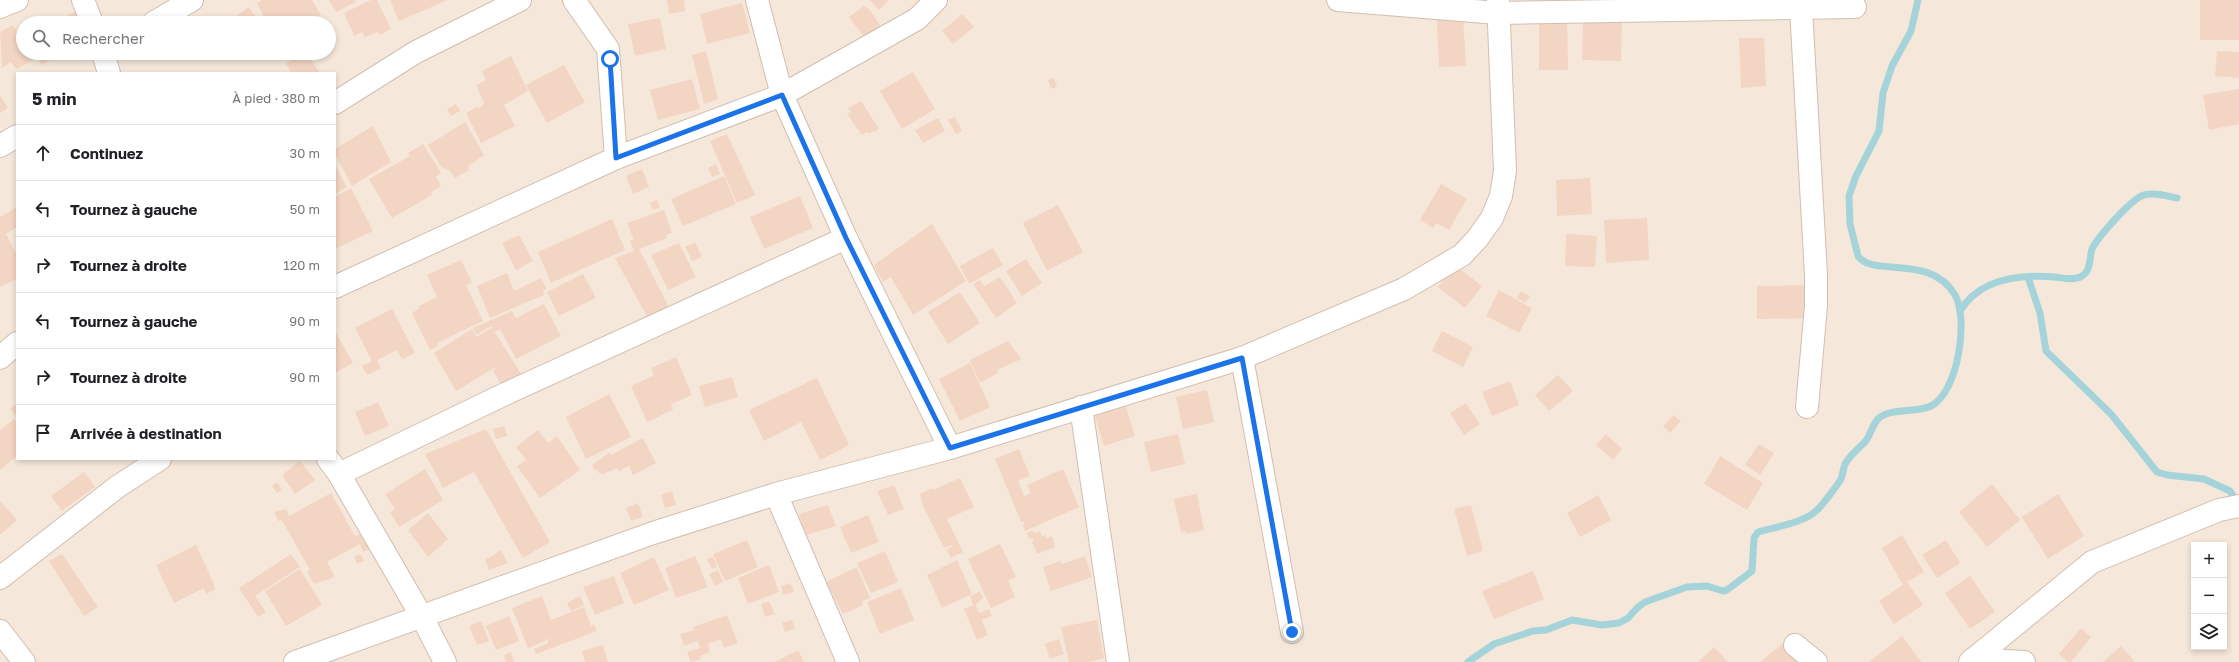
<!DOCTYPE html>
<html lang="fr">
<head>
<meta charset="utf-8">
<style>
	:root { --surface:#fff; --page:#f2f2f2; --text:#202124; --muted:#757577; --line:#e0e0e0 }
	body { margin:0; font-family:"Golos Text",sans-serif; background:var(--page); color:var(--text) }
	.controls { position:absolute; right:12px; bottom:12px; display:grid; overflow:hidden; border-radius:0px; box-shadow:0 2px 6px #0003 }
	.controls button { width:36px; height:36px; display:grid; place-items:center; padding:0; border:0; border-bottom:1px solid var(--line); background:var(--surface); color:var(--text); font:20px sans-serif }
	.stop { position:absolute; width:12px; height:12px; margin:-9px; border:3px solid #1a73e8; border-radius:50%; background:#fff }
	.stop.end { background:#1a73e8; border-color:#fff; box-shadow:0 1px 4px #0008 }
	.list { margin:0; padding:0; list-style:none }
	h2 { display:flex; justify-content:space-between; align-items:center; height:52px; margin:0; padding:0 16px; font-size:17px }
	h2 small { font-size:13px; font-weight:400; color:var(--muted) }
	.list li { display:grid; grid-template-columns:26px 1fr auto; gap:12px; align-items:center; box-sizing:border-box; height:56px; padding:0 16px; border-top:1px solid var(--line) }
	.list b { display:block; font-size:15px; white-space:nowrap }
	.list em { font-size:13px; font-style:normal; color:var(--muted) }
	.icon { flex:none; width:22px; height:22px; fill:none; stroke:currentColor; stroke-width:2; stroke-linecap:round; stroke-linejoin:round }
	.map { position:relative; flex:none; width:2239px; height:662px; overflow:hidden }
	.search { position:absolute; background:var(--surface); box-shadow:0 2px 6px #0003; left:16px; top:16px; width:320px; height:44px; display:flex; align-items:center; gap:10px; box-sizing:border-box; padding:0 14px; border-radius:22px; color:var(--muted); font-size:15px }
	.panel { position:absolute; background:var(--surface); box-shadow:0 2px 6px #0003; left:16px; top:72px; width:320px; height:388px; border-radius:0px }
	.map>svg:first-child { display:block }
	.residential { fill:#f5e8da; fill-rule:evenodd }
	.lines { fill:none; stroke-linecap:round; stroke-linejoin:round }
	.stream { stroke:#a5d3da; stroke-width:7 }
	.building { fill:#f3d5c3 }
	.minor-casing { stroke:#d1beb0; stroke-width:24 }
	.minor { stroke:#fff; stroke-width:22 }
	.route { stroke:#1a73e8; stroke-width:5 }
</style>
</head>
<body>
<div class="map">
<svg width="2239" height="662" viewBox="0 0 2239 662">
	<rect width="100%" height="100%" fill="#fdf6ec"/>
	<path class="residential" d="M0,0H2239V662H0ZM23,23H329V53H23ZM17,73H335V459H17ZM2194,545H2224V647H2194Z"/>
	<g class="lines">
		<g class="stream">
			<path d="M2028,277L2040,313L2046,351L2111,414L2157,472L2167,475L2204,479L2230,491L2238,504"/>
			<path d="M1960,311C1980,278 2020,274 2055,277C2063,278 2074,281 2082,276C2091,271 2089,259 2092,249C2097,238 2132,198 2144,195C2154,192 2167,196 2177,198"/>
			<path d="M1468,662L1494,644L1533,631L1546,630L1572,620L1602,625L1619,623L1628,618L1637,608L1645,602L1687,587L1707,586L1723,591L1727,590L1752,571L1754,538L1758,532C1775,527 1804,523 1817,510C1822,506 1838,484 1841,479C1843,474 1843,469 1845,464C1850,455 1858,449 1865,442C1871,435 1872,424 1879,418C1890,408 1917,413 1931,406C1958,393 1969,319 1955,295C1931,253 1873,278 1858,256L1850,224L1849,196L1856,176L1879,131L1883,93L1892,66L1911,31L1918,0"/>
		</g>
	</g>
	<g class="building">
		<path d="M262,0H312L321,15L307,23H267L257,3Z"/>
		<path d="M329,0H355L356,2L336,12Z"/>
		<path d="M371,0H377L391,29L380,35L378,32L365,37L362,32L354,36L344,13Z"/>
		<path d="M390,0H448L399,21Z"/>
		<path d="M667,0H684L685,11L669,14Z"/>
		<path d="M870,0H889L879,10Z"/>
		<path d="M1462,0L1466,66L1439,67L1436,1Z"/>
		<rect x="2200" y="0" width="39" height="40"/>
		<path d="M742,3L750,33L707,44L700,14Z"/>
		<path d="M864,6L869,9L884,31L868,42L849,17Z"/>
		<path d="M249,7L260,23H226Z"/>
		<path d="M1539,9H1567L1568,70H1539Z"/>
		<path d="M77,10L84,23H55Z"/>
		<path d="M962,14L974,27L953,44L942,31Z"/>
		<path d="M660,18L666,49L635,56L628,24Z"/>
		<path d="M1583,19L1622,21L1621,61L1582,60Z"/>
		<path d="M13,25L23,43V53H28L32,61L16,69L11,62L2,68L0,32Z"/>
		<path d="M1739,38H1764L1766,86L1741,88Z"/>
		<path d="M706,51L718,99L704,104L692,55Z"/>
		<path d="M2217,51L2239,52V78L2215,76Z"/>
		<path d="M42,53H49L52,59L42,65L37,57Z"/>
		<path d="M292,53H306L320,73H291L286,63L295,58Z"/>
		<path d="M511,56L528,91L504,105L515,126L481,143L466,113L477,107L479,109L484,103L476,85L486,80L482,71Z"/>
		<path d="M564,65L585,102L547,123L526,85Z"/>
		<path d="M913,72L935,109L902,129L880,91Z"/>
		<path d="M1054,78L1057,87L1051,89L1048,80Z"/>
		<path d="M692,79L700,109L658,120L650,90Z"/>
		<path d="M2239,89V124L2209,130L2203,95Z"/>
		<path d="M0,95L8,108L0,113Z"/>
		<path d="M861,101L879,129L874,132L873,131L869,134L867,132L862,135L847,114L851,112L848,108Z"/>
		<path d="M456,104L460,111L451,116L447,109Z"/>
		<path d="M955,117L962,131L956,134L948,120Z"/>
		<path d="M938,118L945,131L923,143L915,130Z"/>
		<path d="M465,122L484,155L468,166L469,170L455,178L450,171L441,167L428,145Z"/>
		<path d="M373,126L391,162L352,186L335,154V149Z"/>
		<path d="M727,134L755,195L737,203L710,141Z"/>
		<path d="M423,144L441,173L436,176L441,186L431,192L432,195L392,218L369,179L410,156L408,153Z"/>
		<path d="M716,164L720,174L712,177L708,168Z"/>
		<path d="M335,165L347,187L335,194Z"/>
		<path d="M642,169L649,187L633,194L626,176Z"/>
		<path d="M724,176L736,204L683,226L671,199Z"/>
		<path d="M1590,178L1592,214L1557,216L1556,180Z"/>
		<path d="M1441,184L1467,199L1449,230L1436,223L1433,228L1420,220Z"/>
		<path d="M351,188L373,231L335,249V197Z"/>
		<path d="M800,196L813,228L764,249L750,217Z"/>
		<path d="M657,200L660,207L653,210L650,203Z"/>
		<path d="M1058,205L1083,252L1047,271L1023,223Z"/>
		<path d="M17,207V227L6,234L17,255V279L0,287V217Z"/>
		<path d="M664,210L672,233L666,235L667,238L639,249L670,309L649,320L615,258L634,251L630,241L634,240L627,223Z"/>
		<path d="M1647,218L1649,260L1606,263L1604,220Z"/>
		<path d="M612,219L625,250L551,283L538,252Z"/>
		<path d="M932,224L966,281L913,315L891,277L883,282L874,265Z"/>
		<path d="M1566,234L1597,236L1595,267L1565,266Z"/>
		<path d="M519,235L533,261L516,270L502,243Z"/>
		<path d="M695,242L702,257L692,261L685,247Z"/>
		<path d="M679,243L696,277L668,290L651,255Z"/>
		<path d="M993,248L1003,265L969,284L960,266Z"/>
		<path d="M1026,259L1042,283L1022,296L1006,271Z"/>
		<path d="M461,260L472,283L466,285L483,321L437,343L438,346L430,350L412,313L420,308L419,306L437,297L427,275Z"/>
		<path d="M1455,265L1482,286L1465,308L1438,287Z"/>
		<path d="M507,273L514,291L541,278L547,289L543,291L544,295L490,318L477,286Z"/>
		<path d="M583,274L596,298L559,316L547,292Z"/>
		<path d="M1000,277L1017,303L996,318L973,284L980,280L984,286Z"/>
		<path d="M1813,285V318L1757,319V286Z"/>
		<path d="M1499,290L1532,308L1519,333L1486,316Z"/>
		<path d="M1521,291L1530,296L1525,303L1517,298Z"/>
		<path d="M960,292L980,323L948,344L928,312Z"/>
		<path d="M544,304L561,336L516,359L500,329L495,332L491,326L476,335L473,328L512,311L516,318Z"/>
		<path d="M392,309L415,353L402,359L397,350L377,360L381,368L367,375L362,366L372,361L355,328Z"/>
		<path d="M492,328L522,375L502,386L493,371L495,370L494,368L456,391L434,353L472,329L476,337Z"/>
		<path d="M335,331L353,363L335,373Z"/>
		<path d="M1442,331L1473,347L1463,367L1432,351Z"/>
		<path d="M1008,341L1021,359L997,370L998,373L980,383L970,360Z"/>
		<path d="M676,357L692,395L671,404L673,410L647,422L631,386L654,375L651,368Z"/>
		<path d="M970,363L990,407L960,421L939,379Z"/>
		<path d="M1558,375L1573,391L1549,411L1535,395Z"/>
		<path d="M732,377L738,397L705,407L699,386Z"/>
		<path d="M817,378L849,445L820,460L801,422L764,441L749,410Z"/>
		<path d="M1510,381L1519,405L1492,416L1482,392Z"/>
		<path d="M1207,390L1214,422L1183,429L1176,397Z"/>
		<path d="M609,394L631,437L586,459L566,417Z"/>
		<path d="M378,402L389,426L365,436L355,412Z"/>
		<path d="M17,403V417L10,409Z"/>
		<path d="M1466,403L1480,424L1464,435L1450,413Z"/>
		<path d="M1125,404L1135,436L1104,446L1094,413Z"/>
		<path d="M1674,415L1681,421L1670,433L1663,426Z"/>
		<path d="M14,419L17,423V456L0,470V430Z"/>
		<path d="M504,426L507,436L496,439L493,429Z"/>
		<path d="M486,429L550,542L523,558L474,472L443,488L425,454Z"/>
		<path d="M538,430L548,443L557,436L580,470L540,498L517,466L526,460L516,447Z"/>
		<path d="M1178,434L1185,464L1151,472L1144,442Z"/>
		<path d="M1606,434L1622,449L1613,460L1596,445Z"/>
		<path d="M643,438L656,463L633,475L629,466L619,471L617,468L603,474L599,473L597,470H594L592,465L610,452L611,455Z"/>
		<path d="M1759,444L1774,453L1760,475L1745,465Z"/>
		<path d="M1019,449L1030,476L1018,481L1024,496L1031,493L1027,485L1063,469L1079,507L1025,531L1023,526L1024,521L1021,522L995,459Z"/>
		<path d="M1720,456L1763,483L1747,510L1704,484Z"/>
		<path d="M300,461L315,480L295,494L282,475Z"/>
		<path d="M425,469L443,500L399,527L390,512L395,509L385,494Z"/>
		<path d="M84,472L95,487L62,511L51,496Z"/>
		<path d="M960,478L974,507L947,519L963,552L951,558L947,550L953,546L952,545L944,548L923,506L920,494L932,488L933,490Z"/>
		<path d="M277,482L282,490L277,493L272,486Z"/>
		<path d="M1992,484L2020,520L1987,547L1959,512Z"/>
		<path d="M894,485L904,509L888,515L877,491Z"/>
		<path d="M672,491L676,505L665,508L661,495Z"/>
		<path d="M331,493L355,536L362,533L369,549L363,552L360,544L327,562L335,577L314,584L307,572L310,570L282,520L278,521L274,512L286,509L289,516Z"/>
		<path d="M1197,494L1204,530L1186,534L1185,531L1181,532L1174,499Z"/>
		<path d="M2058,494L2084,536L2048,559L2022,517Z"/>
		<path d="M1598,495L1611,520L1580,537L1567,513Z"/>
		<path d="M0,501L17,520L0,535Z"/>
		<path d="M638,503L643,517L631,521L626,508Z"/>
		<path d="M828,505L836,526L806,535L799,514Z"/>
		<path d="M1471,505L1483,551L1467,556L1454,509Z"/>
		<path d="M428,513L448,539L428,557L408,530Z"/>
		<path d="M868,515L879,542L851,553L840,527Z"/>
		<path d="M1033,530L1035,533L1040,531L1042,536L1045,535L1046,538L1052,536L1055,547L1037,554L1032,542L1034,541L1032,538L1029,539L1027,533Z"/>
		<path d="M1902,535L1924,572L1907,582L1923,605L1894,624L1879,601L1903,585L1882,548Z"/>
		<path d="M747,540L758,567L725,581L713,554Z"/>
		<path d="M1946,540L1960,563L1937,578L1922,555Z"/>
		<path d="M1000,544L1016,577L1008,580L1015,597L991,608L968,559Z"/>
		<path d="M196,545L214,584L215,590L206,594L204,588L174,603L156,565Z"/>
		<path d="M501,550L508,563L489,570L485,560Z"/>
		<path d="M885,551L898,582L871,593L857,563Z"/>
		<path d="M62,554L98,607L84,616L49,561Z"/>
		<path d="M291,554L300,567L255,596L266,612L258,617L239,588Z"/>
		<path d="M361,554L364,561L357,564L354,556Z"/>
		<path d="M695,556L708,587L676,598L665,568Z"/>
		<path d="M1085,556L1092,577L1051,591L1043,567L1060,561L1062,564Z"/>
		<path d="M654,557L669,590L634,605L620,573Z"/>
		<path d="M713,557L717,567L712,569L707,559Z"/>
		<path d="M957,560L972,594L942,608L927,575Z"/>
		<path d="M769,565L779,592L748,604L738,578Z"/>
		<path d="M857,567L870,598L862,601L863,605L843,614L826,582Z"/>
		<path d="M300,569L322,605L286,626L265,591Z"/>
		<path d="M718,570L723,582L715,586L709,574Z"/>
		<path d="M1533,571L1544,599L1494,619L1482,591Z"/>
		<path d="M614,576L624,603L595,615L583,587Z"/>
		<path d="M1970,576L1995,612L1970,629L1945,593Z"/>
		<path d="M791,583L794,592L783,595L781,586Z"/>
		<path d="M901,588L914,620L880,634L867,602Z"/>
		<path d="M980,591L983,598L977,603L976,606L979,613L989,609L992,616L982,620L988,635L977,640L964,609L973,605L970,596Z"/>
		<path d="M542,596L551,620L584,607L591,626L594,624L597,631L536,654L534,649L548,643V640L556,636L528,648L512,608Z"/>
		<path d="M580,596L584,605L571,611L567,603Z"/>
		<path d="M769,601L775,614L765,617L761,604Z"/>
		<path d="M727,615L738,643L724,648L721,639L708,644L710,652L700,656L701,659L691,662L687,652L700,648L698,641L684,646L680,634L694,630L693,627Z"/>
		<path d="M509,616L519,641L496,650L486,626Z"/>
		<path d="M792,620L795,629L785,632L782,623Z"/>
		<path d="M1097,620L1104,658L1089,662H1069L1061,627Z"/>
		<path d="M481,621L489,641L477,645L469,626Z"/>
		<path d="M2081,628L2091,637L2071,662H2068L2059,654Z"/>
		<path d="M1902,636L1921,662H1869Z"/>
		<path d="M1059,639L1064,654L1050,659L1045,644Z"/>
		<path d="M1782,644L1797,662H1760Z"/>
		<path d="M603,645L608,662H585L582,651Z"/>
		<path d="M2121,646L2135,662H2103Z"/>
		<path d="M1714,647L1728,662H1698Z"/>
		<path d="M798,650L804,662H775Z"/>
		<path d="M511,652L514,662H506L504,655Z"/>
	</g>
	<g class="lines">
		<defs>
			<g id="minor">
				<path d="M83,0L92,23"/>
				<path d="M574,0L608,49L616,158"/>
				<path d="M757,0L782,95L846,238L950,448"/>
				<path d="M1338,0L1498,13L1855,7"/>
				<path d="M0,7L17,0"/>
				<path d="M1801,8L1816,275V306L1807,407"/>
				<path d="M153,23L192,0"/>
				<path d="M103,53L109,73"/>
				<path d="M335,103L416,52L520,0"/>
				<path d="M0,146L17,136"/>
				<path d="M335,287L616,158L782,95L917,19L936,0"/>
				<path d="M0,358L17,343"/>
				<path d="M1242,358L1292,632"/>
				<path d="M1081,407L1118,662"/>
				<path d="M328,459L339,474L422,617L445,662"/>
				<path d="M339,474L503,395L846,238"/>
				<path d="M776,494L848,662"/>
				<path d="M0,578L117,487L160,459"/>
				<path d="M0,631L24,662"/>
				<path d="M1795,645L1816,662"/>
				<path d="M1973,659L2024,662"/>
				<path d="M295,662L653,533L776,494L950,448L1242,358L1404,289L1462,255L1477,239L1492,218L1501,196L1505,171L1498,0"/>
				<path d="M1970,662L2092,562L2219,510L2239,506"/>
			</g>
		</defs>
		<use href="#minor" class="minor-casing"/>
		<use href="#minor" class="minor"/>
	</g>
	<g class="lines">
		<path class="route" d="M610,59L616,158L782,95L846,238L950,448L1242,358L1292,632"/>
	</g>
</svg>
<div class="controls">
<button>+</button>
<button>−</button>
<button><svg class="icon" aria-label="layers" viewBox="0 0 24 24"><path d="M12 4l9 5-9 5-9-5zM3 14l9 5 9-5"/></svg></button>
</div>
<div class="stop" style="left:610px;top:59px"></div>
<div class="stop end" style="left:1292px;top:632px"></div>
<div class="search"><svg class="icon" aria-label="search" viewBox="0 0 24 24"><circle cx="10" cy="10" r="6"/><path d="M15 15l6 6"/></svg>Rechercher</div>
<section class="panel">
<h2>5 min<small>À pied · 380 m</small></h2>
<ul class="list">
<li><svg class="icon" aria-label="ahead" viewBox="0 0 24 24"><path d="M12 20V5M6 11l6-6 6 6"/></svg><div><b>Continuez</b></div><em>30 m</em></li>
<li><svg class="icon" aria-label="left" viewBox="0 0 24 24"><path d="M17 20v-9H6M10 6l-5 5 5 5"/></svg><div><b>Tournez à gauche</b></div><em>50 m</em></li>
<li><svg class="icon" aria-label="right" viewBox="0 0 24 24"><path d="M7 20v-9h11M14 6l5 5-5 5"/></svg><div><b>Tournez à droite</b></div><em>120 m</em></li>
<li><svg class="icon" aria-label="left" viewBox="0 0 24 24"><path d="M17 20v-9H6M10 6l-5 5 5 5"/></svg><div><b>Tournez à gauche</b></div><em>90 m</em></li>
<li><svg class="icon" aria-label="right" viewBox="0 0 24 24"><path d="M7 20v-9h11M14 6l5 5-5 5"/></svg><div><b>Tournez à droite</b></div><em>90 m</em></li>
<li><svg class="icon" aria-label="arrive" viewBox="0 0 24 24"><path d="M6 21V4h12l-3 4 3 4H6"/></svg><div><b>Arrivée à destination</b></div></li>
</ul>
</section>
</div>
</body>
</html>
